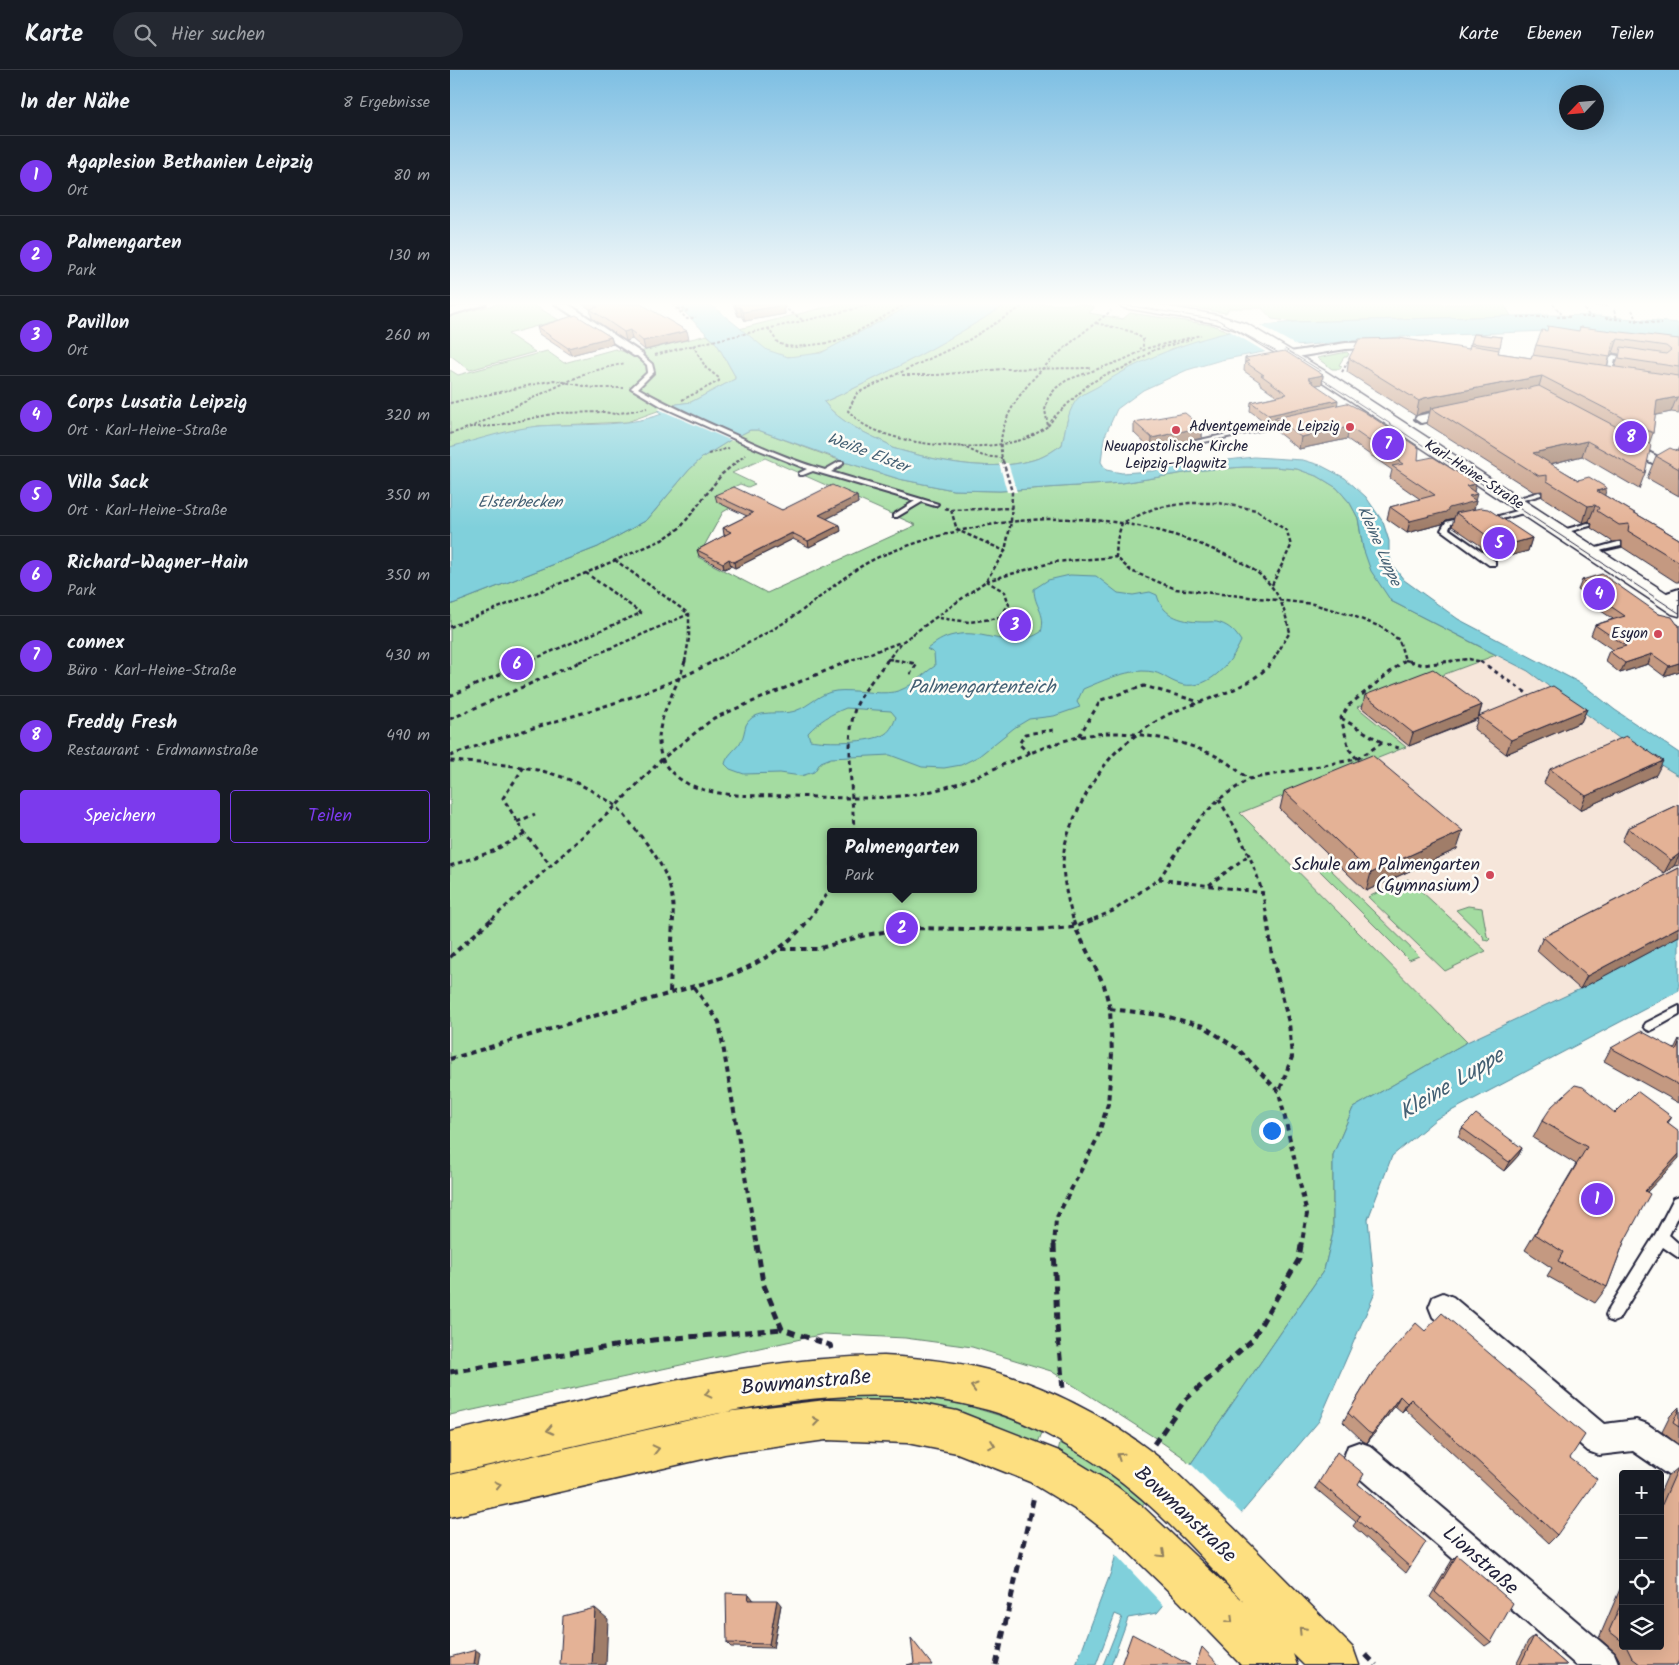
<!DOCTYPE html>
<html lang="de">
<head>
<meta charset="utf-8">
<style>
	:root { --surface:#171b24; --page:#242831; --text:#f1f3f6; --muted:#9ea1a6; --line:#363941; --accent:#7c3aed }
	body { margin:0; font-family:Kalam,sans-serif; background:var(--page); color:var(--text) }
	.controls { position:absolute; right:15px; bottom:15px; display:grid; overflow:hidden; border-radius:5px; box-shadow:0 5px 20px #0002 }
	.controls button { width:45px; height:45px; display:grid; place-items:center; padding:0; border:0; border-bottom:1px solid var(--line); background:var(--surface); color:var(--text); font:25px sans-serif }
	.compass { position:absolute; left:1109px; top:15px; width:45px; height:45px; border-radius:50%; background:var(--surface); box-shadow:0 5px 20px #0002; rotate:244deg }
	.you { position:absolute; left:821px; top:1060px; width:18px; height:18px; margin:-12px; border:4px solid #fff; border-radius:50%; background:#1a73e8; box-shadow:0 0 0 8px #1a73e833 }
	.badge { display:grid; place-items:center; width:32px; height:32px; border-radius:50%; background:var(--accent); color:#fff; font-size:16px; font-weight:700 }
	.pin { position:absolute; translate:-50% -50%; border:2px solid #fff; box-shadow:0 1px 5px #0006 }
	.popup { position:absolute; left:377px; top:758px; width:150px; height:65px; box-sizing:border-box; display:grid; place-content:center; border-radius:5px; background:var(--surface); filter:drop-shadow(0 1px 4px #0005); font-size:16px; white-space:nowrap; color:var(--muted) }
	.popup b { font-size:19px; color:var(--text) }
	.popup::after { content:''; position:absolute; left:50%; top:100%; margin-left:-10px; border:10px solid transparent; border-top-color:var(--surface) }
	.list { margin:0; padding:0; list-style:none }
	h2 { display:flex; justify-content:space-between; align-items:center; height:65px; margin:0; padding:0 20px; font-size:21px }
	h2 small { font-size:16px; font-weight:400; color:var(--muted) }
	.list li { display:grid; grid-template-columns:32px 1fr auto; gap:15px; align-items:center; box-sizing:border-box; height:80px; padding:0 20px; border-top:1px solid var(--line) }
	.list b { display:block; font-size:19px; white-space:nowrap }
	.list p { margin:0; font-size:16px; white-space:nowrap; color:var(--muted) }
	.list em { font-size:16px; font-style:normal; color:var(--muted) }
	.actions { display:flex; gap:10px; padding:15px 20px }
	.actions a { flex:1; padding:11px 0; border:1px solid var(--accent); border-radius:5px; text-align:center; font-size:18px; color:var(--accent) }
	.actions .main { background:var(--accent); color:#fff }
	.icon { flex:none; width:28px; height:28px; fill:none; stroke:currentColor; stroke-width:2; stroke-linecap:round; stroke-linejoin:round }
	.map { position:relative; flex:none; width:1229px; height:1595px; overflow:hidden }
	header { display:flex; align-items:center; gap:30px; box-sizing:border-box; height:70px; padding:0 25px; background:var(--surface); border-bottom:1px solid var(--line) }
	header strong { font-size:24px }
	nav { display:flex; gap:28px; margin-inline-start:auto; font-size:18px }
	.search { width:350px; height:45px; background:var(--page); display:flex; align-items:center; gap:12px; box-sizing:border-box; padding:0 18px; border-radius:28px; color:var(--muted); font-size:19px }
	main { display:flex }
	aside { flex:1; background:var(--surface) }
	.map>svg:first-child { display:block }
	.built { fill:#f6e6da }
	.green { fill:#a4dca1; stroke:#637f6e; fill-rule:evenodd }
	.water { fill:#80d0db; stroke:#5a8a9b; fill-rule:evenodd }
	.pier { fill:#fdfcf7 }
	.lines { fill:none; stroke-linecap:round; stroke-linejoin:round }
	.service-casing { stroke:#22223b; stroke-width:4 }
	.minor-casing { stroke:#22223b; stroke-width:4 }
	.secondary-casing { stroke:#22223b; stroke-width:3 }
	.primary-casing { stroke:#22223b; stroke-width:3 }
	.path-far4 { stroke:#22223b; stroke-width:2; stroke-dasharray:3 2; stroke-linecap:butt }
	.path-far3 { stroke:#22223b; stroke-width:2.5; stroke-dasharray:4 2.5; stroke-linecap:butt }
	.path-far2 { stroke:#22223b; stroke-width:3; stroke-dasharray:4.5 4; stroke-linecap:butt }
	.path-far1 { stroke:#22223b; stroke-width:4; stroke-dasharray:5.5 4.5; stroke-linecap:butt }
	.path { stroke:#22223b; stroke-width:5; stroke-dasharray:8 5.5; stroke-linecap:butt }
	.service { fill:#fdfcf7; fill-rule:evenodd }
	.minor { fill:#fdfcf7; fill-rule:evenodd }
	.secondary { fill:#fdfcf7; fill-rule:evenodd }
	.primary { fill:#fddf80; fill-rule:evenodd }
	.tram { stroke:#22223b; stroke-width:1 }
	.wall { fill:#c49981; stroke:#22223b; fill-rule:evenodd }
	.shaded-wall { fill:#a07d69; stroke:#22223b }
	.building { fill:#e4b296; stroke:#22223b }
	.oneway { stroke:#90805e }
	.poi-dot { fill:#d1495b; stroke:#fdfcf7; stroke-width:2 }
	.labels { text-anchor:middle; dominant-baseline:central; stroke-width:5; stroke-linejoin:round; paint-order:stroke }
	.far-poi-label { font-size:15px; fill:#22223b; stroke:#fdfcf7; text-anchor:end }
	.far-street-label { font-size:15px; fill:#22223b; stroke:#fdfcf7 }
	.far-water-label { font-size:16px; font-style:italic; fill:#435f73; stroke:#fdfcf7 }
	.poi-label { font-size:18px; fill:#22223b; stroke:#fdfcf7; text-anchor:end }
	.water-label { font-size:19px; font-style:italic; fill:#435f73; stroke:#fdfcf7 }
	.near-street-label { font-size:21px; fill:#22223b; stroke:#fdfcf7 }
	.near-water-label { font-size:22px; font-style:italic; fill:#435f73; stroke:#fdfcf7 }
</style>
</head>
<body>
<header>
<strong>Karte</strong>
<div class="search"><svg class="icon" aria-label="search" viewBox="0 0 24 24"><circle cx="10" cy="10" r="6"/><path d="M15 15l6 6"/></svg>Hier suchen</div>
<nav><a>Karte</a><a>Ebenen</a><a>Teilen</a></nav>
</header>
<main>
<aside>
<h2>In der Nähe<small>8 Ergebnisse</small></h2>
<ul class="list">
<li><span class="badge">1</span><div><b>Agaplesion Bethanien Leipzig</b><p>Ort</p></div><em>80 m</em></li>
<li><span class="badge">2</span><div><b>Palmengarten</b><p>Park</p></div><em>130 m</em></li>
<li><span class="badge">3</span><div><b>Pavillon</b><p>Ort</p></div><em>260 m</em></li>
<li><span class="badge">4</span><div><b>Corps Lusatia Leipzig</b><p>Ort · Karl-Heine-Straße</p></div><em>320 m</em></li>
<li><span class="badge">5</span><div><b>Villa Sack</b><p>Ort · Karl-Heine-Straße</p></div><em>350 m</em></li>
<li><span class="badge">6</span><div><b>Richard-Wagner-Hain</b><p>Park</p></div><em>350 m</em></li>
<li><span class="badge">7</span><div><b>connex</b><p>Büro · Karl-Heine-Straße</p></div><em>430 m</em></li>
<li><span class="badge">8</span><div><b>Freddy Fresh</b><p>Restaurant · Erdmannstraße</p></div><em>490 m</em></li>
</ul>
<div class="actions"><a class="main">Speichern</a><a>Teilen</a></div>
</aside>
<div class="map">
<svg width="1229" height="1595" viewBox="0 0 1229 1595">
	<rect width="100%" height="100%" fill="#fdfcf7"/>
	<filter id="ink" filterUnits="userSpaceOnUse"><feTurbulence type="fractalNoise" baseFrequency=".02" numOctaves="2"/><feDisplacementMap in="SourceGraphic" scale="10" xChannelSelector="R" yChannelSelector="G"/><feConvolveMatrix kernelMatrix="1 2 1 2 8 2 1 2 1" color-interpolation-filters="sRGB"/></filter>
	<g filter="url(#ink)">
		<path class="built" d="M1046,585L1078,601L1102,617L1229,706V866L1130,919L1017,972L790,743L955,678L906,638Z"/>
		<g class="green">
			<path d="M48,234H82L109,250L58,264L85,282L20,300L0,285V246Z"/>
			<path d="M388,234H463C427,255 370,296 327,285C313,281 300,268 289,259Z"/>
			<path d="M557,234H628L645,237L639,243L673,249L680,243L762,255L781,262L721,279L618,347L612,375C605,379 599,384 592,387C544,405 488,391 442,378L438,374C415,363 390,353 374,332C438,304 498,271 557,234Z"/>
			<path d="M718,234H1054L1061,246L845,252L822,249L812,238H779L776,243Z"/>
			<path d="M257,265L267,274L285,306V309L241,332L227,334L177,352L88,356L0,377V300L8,305L97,281L114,293L165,279L181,284Z"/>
			<path d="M897,282L899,284L897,287H894L889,295L892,296L890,299H882L867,288Z"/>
			<path d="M300,360H308L389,390V392L398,393L449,409L503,420L550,421L672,413L753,400L794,397H824L847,399L869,407L887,418L900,433L908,448L913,478L941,531L1046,585L907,637L956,677L790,743L1017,972L903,1038L883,1085V1163L874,1200L740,1395L733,1387L707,1369L601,1301L522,1277L455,1268L374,1264L0,1345V535L148,477L197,450L239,400L253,387L282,369ZM315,388L466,455L317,523L248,487L273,442L280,438L267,431L275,421L290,414L298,417L305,414L282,403ZM381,762H523V819H381Z"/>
			<path d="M877,796L969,886L959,890L868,799Z"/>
			<path d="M958,809L1036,881L995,901L918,827Z"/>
			<path d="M1018,836L1032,838L1037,866L1040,869L1038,871L1034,870L1033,866L1006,840Z"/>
			<path d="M391,1321L495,1329L561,1349L592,1363L587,1375L521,1350L0,1408V1396L210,1350Z"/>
			<path d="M610,1373L656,1399L696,1431L688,1440L607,1385Z"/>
		</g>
		<g class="water">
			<path d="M226,234H260L317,280L338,287L371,283L463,234H557C498,271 438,304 374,332C390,353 416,363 438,374L442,378C488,391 544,405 592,387C599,384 605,379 612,375C615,361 617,344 625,332C629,325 640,321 647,317C704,280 776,257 845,252L1096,245L1149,246L1229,253V273L1131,261H1097L951,267L845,276L771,290L737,300L693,320L667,339L654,368L651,392L656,400L672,403L701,401L743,394L804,387L853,390L870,395L895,408L916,427L933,452L939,471V484L943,496L954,510L1008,549L1132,614L1165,640L1229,683V706L1181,677L1078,601L941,531L921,501L913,478L908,448L900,433L887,418L869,407L847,399L824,397H794L753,400L672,413L550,421L503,420L449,409L398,393L389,392V389L308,360H300L282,369L253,387L239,400L197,450L148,477L0,535V377C27,370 63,358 90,356C130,353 174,358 212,344L208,341L227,334L241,332L285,309V306L267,274Z"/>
			<path d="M620,505L646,506L668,523L683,525L700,522L707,525C713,548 734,552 755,552C760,552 766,551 770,553C780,556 786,563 791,571C781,594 756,624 727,613C712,607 711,601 692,601C671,602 652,611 633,619L627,632L630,637L604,646L579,649L564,658L529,686L511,695L494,698L472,697L440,685L381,688L371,692L364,702L351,706L330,703L294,704L280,699L275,694C277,685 285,680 290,673C294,667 294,661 296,655C305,637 330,646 345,641C360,636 369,623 386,621C404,619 427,625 444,622C460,619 471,605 485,596L484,583L477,579C485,573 493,567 504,565C535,558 560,582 591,562C597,543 584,537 584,519L598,510ZM396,638L441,641L446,647C444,653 441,660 435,664C421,673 376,673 360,670L358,663C369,651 381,644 396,638Z"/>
			<path d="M1229,866V921L986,1049L942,1086L918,1149L925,1223L869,1351L707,1543L678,1548L661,1595H653L672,1547L665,1544L646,1595H626L661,1502L669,1474L740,1395L874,1200L883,1163V1085L903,1038L1017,972L1130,919Z"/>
		</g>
		<g class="pier">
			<path d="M808,254L849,277L817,283L778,260Z"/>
			<path d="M218,335L292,366L282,371L208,339Z"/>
			<path d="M549,393H558L567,422H557Z"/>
			<path d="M739,1392L793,1445L715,1537L664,1483L667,1472Z"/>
		</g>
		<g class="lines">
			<defs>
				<g id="service">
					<path d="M188,282L202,294L204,302L188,318C218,335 249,349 281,363C312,377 343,391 375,400L389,392H393V394L381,402L488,434L485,436L472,432L447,447H443V445L465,431L363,401L353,405H349V403L357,399L307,379L213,337L181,318L198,302L197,295L185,284Z"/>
					<path d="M1163,285L1184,289L1181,291L1165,289L1161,306L1156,307L1160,287Z"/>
					<path d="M836,351L839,353L838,354L726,378L723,376Z"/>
					<path d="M1089,422L1091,423V425L1063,433L1060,431Z"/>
					<path d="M1078,438L1081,440L1080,441L1045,451L1035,448L1038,446L1045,447Z"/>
					<path d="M1016,447L1019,449L1018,450L1001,454L999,459L1045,491V495H1039L991,460L996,452Z"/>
					<path d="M1138,453L1141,455L1140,456L1110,464L1106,462Z"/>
					<path d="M1168,472H1171V476L1140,483L1136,481Z"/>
					<path d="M1229,936V945L1204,959L1200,961L1196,959L1194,956L1196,953Z"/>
					<path d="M1229,1126V1145L1219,1165L1229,1174V1188L1213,1177L1168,1250L1163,1252L1158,1250L1156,1245L1158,1240L1206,1163L1224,1128Z"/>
				</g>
				<g id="minor">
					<path d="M17,234H36L0,245V239Z"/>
					<path d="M105,234H118L193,284L192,286H184Z"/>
					<path d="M932,272L936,273L937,275L936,277L896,279L840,288L835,285L840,282L896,273Z"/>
					<path d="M1004,338L1008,339L1010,342L1008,345L971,353L965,349L967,346Z"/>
					<path d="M1174,369L1229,398V407L1170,376L1168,373L1170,370Z"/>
					<path d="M1229,519V529L1213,534L1208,532L1205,529L1208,526Z"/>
					<path d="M993,1223L1003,1227L1154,1354L1186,1350L1197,1354L1229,1376V1409L1218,1405L1183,1381L1149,1385L1138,1381L983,1247L979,1237L983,1227Z"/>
					<path d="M909,1372L920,1376L1164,1583L1169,1595H1126L898,1398L894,1387L898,1376Z"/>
				</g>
				<path id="secondary" d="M667,234H703L767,245L797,254L875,301L1229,531V546L1222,544L865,307L787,260L765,253L674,238Z"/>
				<path id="primary" d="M434,1286C469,1288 504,1291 538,1300C596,1316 656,1346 703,1383C723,1398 740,1417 759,1434C808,1481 855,1530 903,1578L909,1595H854L843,1584L847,1595H791L730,1532L663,1467L636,1446L580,1412L507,1383L457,1373L376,1370L275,1384L0,1447V1405L275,1342L376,1330L457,1331L507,1341L609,1381L666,1416L693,1437L794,1532C752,1488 704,1433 654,1399C619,1375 579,1352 538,1340C419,1307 292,1337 175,1364C117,1377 58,1391 0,1404V1362C143,1330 286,1288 434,1286Z"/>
			</defs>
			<use href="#service" class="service-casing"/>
			<use href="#minor" class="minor-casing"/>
			<use href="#secondary" class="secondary-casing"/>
			<use href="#primary" class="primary-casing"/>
			<g class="path-far4">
				<path d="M222,234L237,249L246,247"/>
				<path d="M329,234L354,251"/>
				<path d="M576,234L517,271L407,323L398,341C403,345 407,350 413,354C452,377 531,383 574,369C583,366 590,361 598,356L595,340L598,328L606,318L617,310L673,290L698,278L751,265"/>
				<path d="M1103,234L1114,247"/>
				<path d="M1139,235L1156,236L1155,234"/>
				<path d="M227,239L237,238"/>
				<path d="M1134,239L1140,247"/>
				<path d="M1164,240L1167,249"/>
				<path d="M1182,240L1188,251"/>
				<path d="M230,242L239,241"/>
				<path d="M1067,247H1098"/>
				<path d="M1107,247H1122"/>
				<path d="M1131,247H1144"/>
				<path d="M1155,248L1174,250"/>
				<path d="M1181,250L1212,254"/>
				<path d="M646,253L683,262L693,269V277L690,279"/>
				<path d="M318,258L328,273L336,276L346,277L385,272L405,263L456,234"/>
				<path d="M205,285C277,266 351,253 423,234"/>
				<path d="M892,302L900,288"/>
				<path d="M452,305H486L552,299L641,298"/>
				<path d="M232,330L269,311V308L256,298L243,275"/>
				<path d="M0,333L104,310L144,318H174"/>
				<path d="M598,356L605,346L639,314L655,305L679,296L704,280L741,269"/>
				<path d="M23,357L45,356L107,343L154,342L165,344L197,338"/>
				<path d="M0,364L21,357L136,303L175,293"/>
				<path d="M512,376L533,386L552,388"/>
				<path d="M258,384L279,378"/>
				<path d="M287,392L295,385"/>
				<path d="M553,392C536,333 621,272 661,241"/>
			</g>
			<g class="path-far3">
				<path d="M495,438L501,440L562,438"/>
				<path d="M501,440L507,460L555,481"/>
				<path d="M536,511L604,492L666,487"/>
				<path d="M536,511L555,522L559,535L549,547"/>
				<path d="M822,515L841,476L837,461L806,440L769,433H739L705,438L672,453L667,470L666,487L681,501L726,519L863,534L901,545L933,558L949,570L955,590L952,592"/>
				<path d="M489,548L519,552L549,548L560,553"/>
				<path d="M0,557L136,503L212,470L231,457L272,404L288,391"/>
				<path d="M438,589L458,592"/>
				<path d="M955,590L964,592"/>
				<path d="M77,592L191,543L136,503"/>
				<path d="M129,592L239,544L165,490"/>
				<path d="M235,592L239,568V544"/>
				<path d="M262,592C290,577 320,563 347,544C375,525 400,499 431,486C535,443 657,433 762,479C784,488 810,499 824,520C833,532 836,548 840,562L822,592"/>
				<path d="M396,592L451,572"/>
				<path d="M436,592L452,572L536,511L555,481L561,452L562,422L553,391"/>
				<path d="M993,592L1019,589L1032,592"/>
			</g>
			<g class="path-far2">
				<path d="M235,591C227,621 204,649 210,681C213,697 225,707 238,714C271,729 308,725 343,726C389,728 437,731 482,721C542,707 595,666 658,663C691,662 739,672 768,687C779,693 789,702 799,709"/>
				<path d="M451,591L467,594L460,604"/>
				<path d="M959,591L973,595L1002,591"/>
				<path d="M1030,591L1078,624"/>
				<path d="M0,626L80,591"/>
				<path d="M891,648L933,673"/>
				<path d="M0,649L132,591"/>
				<path d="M629,666L651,630L694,616L750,632"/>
				<path d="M580,684L569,674L575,664L604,660"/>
				<path d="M0,686C87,652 182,636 264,591"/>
				<path d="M907,689L899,679L891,648L899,635L954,591"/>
				<path d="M0,691C54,695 99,694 147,724C153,728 161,732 166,736C176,746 184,758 193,769C212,792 225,818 223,849"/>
				<path d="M74,697L53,728L75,764L100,794"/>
				<path d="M769,729C792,770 811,801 817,849"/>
				<path d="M67,752L85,744"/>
				<path d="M404,762C403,730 395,668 405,639C412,621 426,606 437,591"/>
				<path d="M0,796L43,781L75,764"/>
				<path d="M709,809L814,823"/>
				<path d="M759,815L800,784"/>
				<path d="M42,849L166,736L212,689L264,648L399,591"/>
				<path d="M359,849L381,819"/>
				<path d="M623,849C617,827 611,804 614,781C617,754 647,700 667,681C681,668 702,653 719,644C754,628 798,622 823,591"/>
				<path d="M644,849L663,841L709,809L747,752L769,729L799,709L907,689L932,673L952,679"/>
			</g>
			<g class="path-far1">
				<path d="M817,848L822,886L839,953L842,987L829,1022"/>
				<path d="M331,879H367L416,865L457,858L583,860L625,857L647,848"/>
				<path d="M0,887L43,848"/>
				<path d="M244,917L269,952L307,1177"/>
				<path d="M220,922L223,848"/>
				<path d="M660,939L711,945L753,956L788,979L829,1022L857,1144L851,1177"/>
				<path d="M0,989L278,906C311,893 338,876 360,848"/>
				<path d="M604,1177L606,1149L647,1069L658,1034L662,984L660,939L654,915L625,857L622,848"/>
			</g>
			<g class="path">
				<path d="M307,1175L313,1213L332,1259L380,1275L382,1280"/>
				<path d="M604,1175L607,1256L613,1319"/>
				<path d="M0,1302L203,1270L332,1259"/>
				<path d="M704,1374L735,1330L802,1270L849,1189L851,1175"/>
				<path d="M916,1585L926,1595"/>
				<path d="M546,1595L584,1426"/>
			</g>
			<use href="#service" class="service"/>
			<use href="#minor" class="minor"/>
			<use href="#secondary" class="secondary"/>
			<use href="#primary" class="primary"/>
			<g class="tram">
				<path d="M668,234L768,250L840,289"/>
				<path d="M835,279L871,301"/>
				<path d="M861,302L1229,543"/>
			</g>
		</g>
		<g class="wall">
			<path d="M132,234H191L239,269L195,280L182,269L176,271L142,248L140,239Z"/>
			<path d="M283,234H333L334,235L335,244L295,251L292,246H288Z"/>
			<path d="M87,257L161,267L163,274L121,285L89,264Z"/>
			<path d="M1097,261H1129L1229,269V343L1221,342L1205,345L1203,363L1199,374L1195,403L1189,419L1132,386L1101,394L1229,469V512H1226L1172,477V471L1163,472L1141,458L1142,454L1139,451L1133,453L1092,427V421L1084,422L977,354L980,341L971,343L966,346L897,302L899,288L1019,279L1024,264L1052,267L1048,283L1081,288L1083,285L1086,275ZM1163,283L1169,284L1165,297L1157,296L1160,285Z"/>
			<path d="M795,288L873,305L872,314L866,315L888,335L968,390L1026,414L1024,421L1025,430L1026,431L1024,439L1082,468L1078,481L1047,489L1030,478L1031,476L1002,456L1004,448L996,450L992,454L957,463L937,449L940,437L970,429L940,408L942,400L897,369L849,379L823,359L824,352L818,354L800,341L801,332L827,326L810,314V312L794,301Z"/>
			<path d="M684,352L752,357V368L701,379L684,363Z"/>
			<path d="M1229,377V426L1197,408L1206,386L1227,381Z"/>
			<path d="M265,425L332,440L407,426L408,433L376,449L391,461L359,477L343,469L285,498L281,496L274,499L249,486L247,480L276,465H274L273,458L297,446L267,432Z"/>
			<path d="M1132,510L1209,544L1229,555V601L1214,606L1198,594L1170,603L1155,591L1159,581L1163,580L1141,565L1145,555L1163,549L1135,530L1136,525L1128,520Z"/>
			<path d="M915,625L1032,635L1029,646L1137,639L1131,652L1056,684L1024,659L1028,649L959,676L912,638Z"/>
			<path d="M1100,699L1206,705L1130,740L1094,713Z"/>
			<path d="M834,721L1007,779L916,821L830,739Z"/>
			<path d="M1229,734V795L1224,796L1214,803L1172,771L1178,758Z"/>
			<path d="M1229,798L1130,919L1087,881L1093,867Z"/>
			<path d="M1229,969V1033L1154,991L1161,978L1224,979Z"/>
			<path d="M1165,1043L1222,1047L1218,1053L1197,1122L1174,1172L1157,1217L1145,1233L1097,1206L1102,1198L1075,1180L1126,1094L1083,1068L1092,1051Z"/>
			<path d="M1012,1058L1072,1078L1068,1086L1054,1101L1008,1067Z"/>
			<path d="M923,1302L1120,1388L1107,1465L1099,1473L955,1339L952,1342L945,1336L917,1373L913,1371L893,1352L898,1343Z"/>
			<path d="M1229,1337V1375L1212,1362L1220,1346Z"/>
			<path d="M1228,1398L1227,1595H1172L1165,1582L1149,1568L1173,1512V1576H1210V1423L1217,1407Z"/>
			<path d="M869,1412L908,1414L960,1497L956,1503L903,1456L906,1452L865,1418Z"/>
			<path d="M1007,1485L1041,1572L1035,1576L980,1527L1002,1490Z"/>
			<path d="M303,1529V1530L331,1535L323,1578L281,1577L277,1573Z"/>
			<path d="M1084,1566L1117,1595H1066L1078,1571Z"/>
		</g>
		<g class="shaded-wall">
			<path d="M334,235L335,244L295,251L293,242Z"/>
			<path d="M286,237H290L292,246H288Z"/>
			<path d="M180,260L182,269L176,271L174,262Z"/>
			<path d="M237,261L239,269L195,280L193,271Z"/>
			<path d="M161,267L163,274L121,285L118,278Z"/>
			<path d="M1168,269L1163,283L1158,287L1163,272Z"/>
			<path d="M873,305L872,314L862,316L858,308Z"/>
			<path d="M1092,306L1088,320L981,338L980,341L971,343L966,346L969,331L974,328Z"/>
			<path d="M1227,327L1221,342L1202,346L1207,331Z"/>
			<path d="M888,330L887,339L825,348L824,352L818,354L819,345Z"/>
			<path d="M752,357V368L701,379L702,368Z"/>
			<path d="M899,357L897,369L849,379L851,367Z"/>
			<path d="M1137,371L1132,386L1079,399L1083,383Z"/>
			<path d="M1026,414L1023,425L1027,424L1025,431H1026L1023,443H1006L1004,448L996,450L992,454L957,463L960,451L1016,416Z"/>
			<path d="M1157,418L1152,434L1145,436L1139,451L1133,453L1138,436L1147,421Z"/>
			<path d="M407,426L408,433L370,452L369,445Z"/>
			<path d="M390,455L391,461L359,477L358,471Z"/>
			<path d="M342,463L343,469L285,498L284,492Z"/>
			<path d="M1082,468L1078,481L1047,489L1050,477Z"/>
			<path d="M279,489L281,496L274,499L273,493Z"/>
			<path d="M1202,584L1198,594L1170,603L1175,593Z"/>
			<path d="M1229,593V601L1214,606L1219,596Z"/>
			<path d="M1032,635L1028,648L959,676L963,663Z"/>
			<path d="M1137,639L1131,652L1056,684L1061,670Z"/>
			<path d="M1213,691L1206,705L1130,740L1136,726Z"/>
			<path d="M1013,761L1007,779L916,821L921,803Z"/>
			<path d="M1229,784V786L1224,796L1214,803L1221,790Z"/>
			<path d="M1229,857V866L1130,919L1137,906Z"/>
			<path d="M1072,1078L1068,1086L1054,1101L1059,1092Z"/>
			<path d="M1229,1084V1088L1183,1137L1195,1121Z"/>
			<path d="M950,1326L945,1336L917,1373L922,1364Z"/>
			<path d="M961,1329L955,1339L952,1342L957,1333Z"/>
			<path d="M299,1524L303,1529L302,1535L298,1530Z"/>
			<path d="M327,1530L331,1535L323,1578L319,1574Z"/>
			<path d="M145,1538L158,1549L156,1595H142Z"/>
			<path d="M26,1580L30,1583L28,1595H24Z"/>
		</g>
		<g class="building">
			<path d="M143,234H191L237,261L193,271L180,260L174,262L140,239L148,237Z"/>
			<path d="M285,234H333L334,235L293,242L290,237H286Z"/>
			<path d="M126,245L161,267L118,278L87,257Z"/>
			<path d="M1098,256L1129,261L1130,257L1229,269V297L1169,288L1171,277L1216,284L1221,280L1216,276L1168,269L1163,272L1160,287L1086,275L1092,260L1097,261Z"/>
			<path d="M1024,264L1052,267L1050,277L1021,273Z"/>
			<path d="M949,268L1019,279L1020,275L1049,280L1048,283L1081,288L1082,285L1229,306V327H1227L1207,331L1203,363L1092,306L974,328L969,331L899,288L909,269Z"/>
			<path d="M835,281L873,305L858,308L863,311H860L888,330L819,345L801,332L837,324L811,305H814L795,292L799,291L795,288Z"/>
			<path d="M1089,316L1201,375L1195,403L1137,371L1083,383L1128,410L1139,407L1157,418L1147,421L1229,469V492L1178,461L1179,454L1169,455L1147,441L1149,438L1145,435L1138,436L1097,411V405L1089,406L981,338Z"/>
			<path d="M897,333L913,341L969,378L968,390L983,387L1026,414L1016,416L1027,424L1019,426L1026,431L999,438L996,442L960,451L940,437L985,425L942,396L953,394L899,357L851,367L825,348Z"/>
			<path d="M735,343L752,357L702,368L684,352Z"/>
			<path d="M1220,378L1229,382V399L1206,386Z"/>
			<path d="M382,415L407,426L369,445L390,455L358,471L342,463L284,492L279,489L273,493L247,480L281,462L273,458L303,443L265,425L284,417L332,440Z"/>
			<path d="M1031,438L1038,439L1082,468L1050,477L1034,465H1036L1006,443Z"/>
			<path d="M1152,504L1209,544L1222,547L1227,554L1229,555V593L1219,596L1202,584L1175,593L1159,581L1176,576L1145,555L1175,546L1138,521L1144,519L1132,510Z"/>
			<path d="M983,599L1032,635L963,663L915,625Z"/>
			<path d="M1103,616L1137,639L1061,670L1029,646Z"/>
			<path d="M1176,666L1213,691L1136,726L1100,699Z"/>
			<path d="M922,685L1013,761L921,803L834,721Z"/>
			<path d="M1229,734V784L1221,790L1178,758Z"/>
			<path d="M1229,798V857L1137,906L1093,867Z"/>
			<path d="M1191,961L1226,980L1229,973V1015L1161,978Z"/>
			<path d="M1125,1015L1133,1017L1165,1043L1187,1021L1222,1047L1217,1052L1229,1061V1084L1195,1121L1200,1124L1174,1172L1157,1217L1108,1191L1113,1182L1085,1164L1137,1077L1092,1051L1102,1036Z"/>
			<path d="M1026,1044L1072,1078L1059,1092L1012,1058Z"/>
			<path d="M992,1243L1135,1365L1120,1388L1147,1409L1107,1465L961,1329L957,1333L950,1326L922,1364L918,1362L898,1343L923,1302L966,1253L975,1261Z"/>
			<path d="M1229,1339V1357L1223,1353Z"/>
			<path d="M887,1382L914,1404L908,1414L976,1472L960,1497L907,1450L910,1446L869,1412Z"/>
			<path d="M1228,1398H1229V1590L1227,1595H1191L1182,1588L1176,1576H1210V1439Z"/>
			<path d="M1007,1485L1063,1533L1041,1572L985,1522Z"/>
			<path d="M276,1523L299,1524L298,1530H327L319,1574L277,1573Z"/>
			<path d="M1173,1529V1572L1159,1561Z"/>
			<path d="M145,1538L142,1595H110L113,1546Z"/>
			<path d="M682,1564L740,1595H671Z"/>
			<path d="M1084,1566L1117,1595H1070Z"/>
			<path d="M461,1568L482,1595H457L464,1593Z"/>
			<path d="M752,1577L769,1595H746Z"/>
			<path d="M26,1580L24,1595H0V1587Z"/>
		</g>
		<defs><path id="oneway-chevron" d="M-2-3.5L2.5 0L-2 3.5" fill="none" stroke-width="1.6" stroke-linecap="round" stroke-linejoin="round" transform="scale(1.25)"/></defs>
		<g class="oneway">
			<use href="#oneway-chevron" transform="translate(524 1317) rotate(-164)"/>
			<use href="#oneway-chevron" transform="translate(258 1324) rotate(167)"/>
			<use href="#oneway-chevron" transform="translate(366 1351) rotate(-8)"/>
			<use href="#oneway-chevron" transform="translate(100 1360) rotate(167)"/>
			<use href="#oneway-chevron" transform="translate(542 1375) rotate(20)"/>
			<use href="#oneway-chevron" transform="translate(206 1379) rotate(-13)"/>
			<use href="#oneway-chevron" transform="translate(670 1386) rotate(-146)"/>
			<use href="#oneway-chevron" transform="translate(48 1415) rotate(-13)"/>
			<use href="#oneway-chevron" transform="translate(712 1484) rotate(43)"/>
			<use href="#oneway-chevron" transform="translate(780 1550) rotate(45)"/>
			<use href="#oneway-chevron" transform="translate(852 1560) rotate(-134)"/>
		</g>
	</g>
	<linearGradient id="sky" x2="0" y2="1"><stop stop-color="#7ebfe3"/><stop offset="0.51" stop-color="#fefefb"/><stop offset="1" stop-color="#fefefb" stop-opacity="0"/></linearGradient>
	<rect width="1229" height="458" fill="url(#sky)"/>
	<g class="poi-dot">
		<circle cx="900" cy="357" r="5"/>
		<circle cx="726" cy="360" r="5"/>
		<circle cx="1208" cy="564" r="5"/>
		<circle cx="1040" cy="805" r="5"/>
	</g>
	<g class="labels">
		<g class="far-poi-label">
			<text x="890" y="357">Adventgemeinde Leipzig</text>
			<text x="726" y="377" text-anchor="middle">Neuapostolische Kirche<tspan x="726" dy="17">Leipzig-Plagwitz</tspan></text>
			<text x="1198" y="564">Esyon</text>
		</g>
		<g class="far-street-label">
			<text transform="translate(1024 405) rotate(33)">Karl-Heine-Straße</text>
		</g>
		<g class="far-water-label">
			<text transform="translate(418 383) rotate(21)">Weiße Elster</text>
			<text x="70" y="432">Elsterbecken</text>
			<text transform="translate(929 476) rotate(66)">Kleine Luppe</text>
		</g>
		<g class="poi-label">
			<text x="1030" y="795">Schule am Palmengarten<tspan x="1030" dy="21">(Gymnasium)</tspan></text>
		</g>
		<g class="water-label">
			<text x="532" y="618">Palmengartenteich</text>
		</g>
		<g class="near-street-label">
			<text transform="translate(356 1313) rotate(-5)">Bowmanstraße</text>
			<text transform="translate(735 1445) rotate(43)">Bowmanstraße</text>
			<text transform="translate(1030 1491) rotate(41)">Lionstraße</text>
		</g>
		<g class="near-water-label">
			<text transform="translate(1002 1015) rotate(-31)">Kleine Luppe</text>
		</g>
	</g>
</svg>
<div class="controls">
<button>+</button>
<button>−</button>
<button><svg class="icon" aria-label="locate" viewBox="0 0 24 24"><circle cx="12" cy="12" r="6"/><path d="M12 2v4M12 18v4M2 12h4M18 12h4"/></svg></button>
<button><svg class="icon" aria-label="layers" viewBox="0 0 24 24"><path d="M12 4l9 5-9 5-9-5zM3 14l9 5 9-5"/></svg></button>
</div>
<svg class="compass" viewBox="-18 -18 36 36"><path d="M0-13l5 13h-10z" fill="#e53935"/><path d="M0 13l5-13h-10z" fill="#9ea1a6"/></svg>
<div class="you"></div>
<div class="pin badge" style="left:1147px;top:1129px">1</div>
<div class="pin badge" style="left:452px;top:858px">2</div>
<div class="popup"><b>Palmengarten</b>Park</div>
<div class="pin badge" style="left:565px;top:555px">3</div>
<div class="pin badge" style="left:1149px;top:524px">4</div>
<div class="pin badge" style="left:1049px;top:473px">5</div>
<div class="pin badge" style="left:67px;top:594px">6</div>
<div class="pin badge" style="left:938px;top:374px">7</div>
<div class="pin badge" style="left:1181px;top:367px">8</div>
</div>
</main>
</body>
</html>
